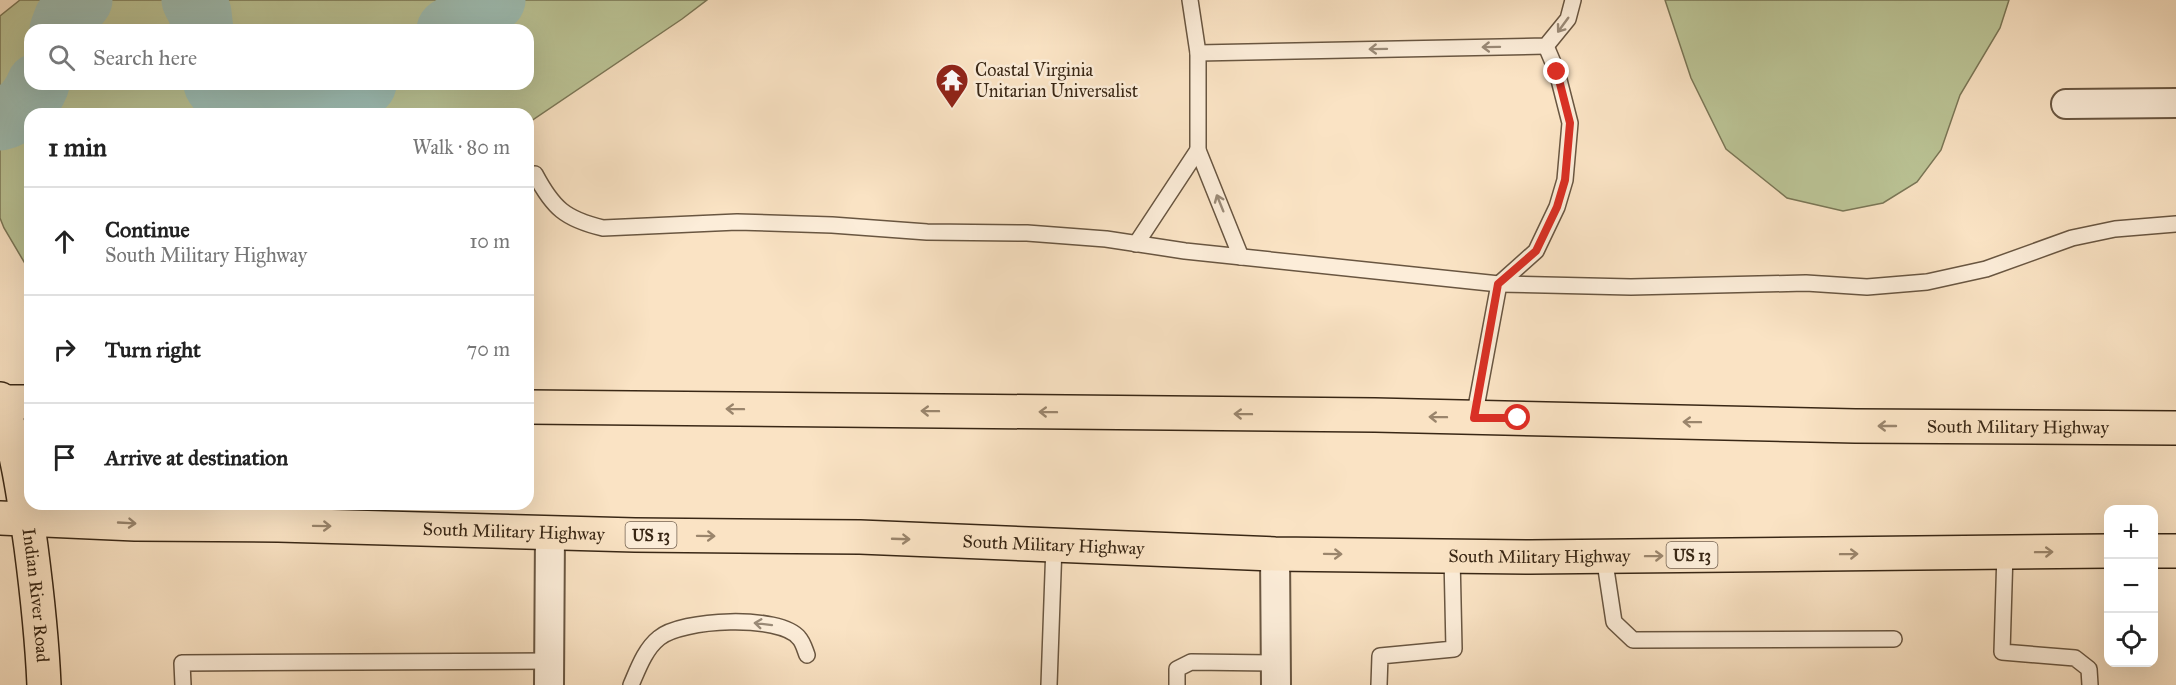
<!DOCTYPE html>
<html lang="en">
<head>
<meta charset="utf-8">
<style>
	:root { --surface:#fff; --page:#f2f2f2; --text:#222; --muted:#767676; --line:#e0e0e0 }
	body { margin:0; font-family:"IM FELL Great Primer",serif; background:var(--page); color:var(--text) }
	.controls { position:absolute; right:18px; bottom:18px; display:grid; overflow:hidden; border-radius:12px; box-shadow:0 6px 24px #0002 }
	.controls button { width:54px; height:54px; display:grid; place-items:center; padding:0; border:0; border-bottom:2px solid var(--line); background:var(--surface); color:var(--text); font:30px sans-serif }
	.stop { position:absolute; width:18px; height:18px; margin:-14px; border:4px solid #d93025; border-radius:50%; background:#fff }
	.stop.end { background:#d93025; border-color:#fff; box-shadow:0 2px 6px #0008 }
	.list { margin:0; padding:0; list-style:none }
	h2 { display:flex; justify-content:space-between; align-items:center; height:78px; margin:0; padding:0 24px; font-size:26px }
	h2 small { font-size:20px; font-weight:400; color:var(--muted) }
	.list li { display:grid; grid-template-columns:39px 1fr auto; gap:18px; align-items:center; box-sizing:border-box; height:108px; padding:0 24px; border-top:2px solid var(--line) }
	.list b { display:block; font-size:22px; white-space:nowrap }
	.list p { margin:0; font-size:20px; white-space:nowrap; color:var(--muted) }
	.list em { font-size:20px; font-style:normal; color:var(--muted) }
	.icon { flex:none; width:33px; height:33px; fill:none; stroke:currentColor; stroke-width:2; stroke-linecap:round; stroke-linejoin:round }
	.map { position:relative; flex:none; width:2176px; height:685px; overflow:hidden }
	.search { position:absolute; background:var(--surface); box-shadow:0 6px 24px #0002; left:24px; top:24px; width:510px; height:66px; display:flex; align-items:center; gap:15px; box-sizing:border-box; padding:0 21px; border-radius:18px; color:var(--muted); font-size:22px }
	.panel { position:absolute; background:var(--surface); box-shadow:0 6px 24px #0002; left:24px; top:108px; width:510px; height:402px; border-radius:18px }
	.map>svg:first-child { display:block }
	.green { fill:#bbc496; stroke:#7a7656; stroke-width:1.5; fill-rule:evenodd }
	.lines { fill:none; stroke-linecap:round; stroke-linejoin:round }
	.river { stroke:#9ebeb4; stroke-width:63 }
	.lane-casing { stroke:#695641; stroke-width:18 }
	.street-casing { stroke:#695641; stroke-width:32 }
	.primary-casing { stroke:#392715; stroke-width:36 }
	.lane { stroke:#fcedd9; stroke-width:15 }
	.street { stroke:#fcedd9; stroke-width:28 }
	.primary { stroke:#fae3c4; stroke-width:33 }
	.oneway { stroke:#9a8a77 }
	.oneway2 { stroke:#9a856c }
	.route { stroke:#d93025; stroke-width:8 }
	.labels { text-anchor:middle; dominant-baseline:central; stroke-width:5; stroke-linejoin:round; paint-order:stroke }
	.shield { fill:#fcedd9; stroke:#746250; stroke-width:1.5 }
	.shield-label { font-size:16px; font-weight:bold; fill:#392715 }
	.poi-label { font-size:18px; fill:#392715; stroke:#fcedd9; text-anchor:start }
	.street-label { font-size:18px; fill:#392715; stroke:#fcedd9 }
</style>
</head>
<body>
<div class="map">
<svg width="2176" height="685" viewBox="0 0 2176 685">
	<rect width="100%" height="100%" fill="#fae3c4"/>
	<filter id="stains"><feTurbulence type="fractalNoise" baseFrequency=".00333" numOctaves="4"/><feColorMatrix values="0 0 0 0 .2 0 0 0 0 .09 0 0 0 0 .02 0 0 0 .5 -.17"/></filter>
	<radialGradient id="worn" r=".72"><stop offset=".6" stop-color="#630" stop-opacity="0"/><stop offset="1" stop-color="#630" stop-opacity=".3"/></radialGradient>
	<g class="green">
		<path d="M20,0H707L682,19L528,123V114H30V272L4,228L0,218V16ZM30,30H528V84H30Z"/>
		<path d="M1665,0H2009L2000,28L1960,95L1941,150L1917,182L1883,203L1843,211L1787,198L1726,149L1691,78Z"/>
	</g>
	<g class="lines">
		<g class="river">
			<path d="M193,0L200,13L202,30"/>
			<path d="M61,30L65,19L81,0"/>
			<path d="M448,30L494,0"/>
			<path d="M215,84L223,95L256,109L297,114L326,108L365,84"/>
			<path d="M0,119C18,115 31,101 38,84"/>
		</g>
		<defs>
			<g id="lane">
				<path d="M1190,0L1198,53V150L1241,257"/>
				<path d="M1198,53L1546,46L1568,19L1573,0"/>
				<path d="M535,174C553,208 565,219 603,228L737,222L832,225L927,232L1027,233L1106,239L1185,251L1499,284L1631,287L1806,283L1867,287L1927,282L1986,269L2072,238L2115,229L2176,224"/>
				<path d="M1136,244L1198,150"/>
				<path d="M1474,418L1499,284L1536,251L1557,207L1565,180L1570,123L1557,72L1546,46"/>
				<path d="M2005,552L2002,652L2075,658L2089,669L2090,685"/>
				<path d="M1604,556L1614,622L1633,640L1894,639"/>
				<path d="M183,685L182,663L549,661"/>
				<path d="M631,685C638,669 645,649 659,638C681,619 780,614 799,638C803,642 805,650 807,655"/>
				<path d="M1049,685L1054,545"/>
				<path d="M1177,685V669L1191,662L1276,663"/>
				<path d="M1379,685L1380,656L1454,649L1452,556"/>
			</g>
			<g id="street">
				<path d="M2066,104L2176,103"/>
				<path d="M1275,554L1276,685"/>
				<path d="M549,685L550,532"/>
			</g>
			<g id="primary">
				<path id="s1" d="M0,399C17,447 24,497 31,547C37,593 42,639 44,685"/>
				<path d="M0,402H30"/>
				<path id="s2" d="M528,407L1375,415L1855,426L2176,428"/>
				<path id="s3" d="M0,518L135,524L278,525L635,535L860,537L1275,554L1530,557L2108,551"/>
				<path d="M2154,551H2176"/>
			</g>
		</defs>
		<use href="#lane" class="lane-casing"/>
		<use href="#street" class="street-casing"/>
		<use href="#primary" class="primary-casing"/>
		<use href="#lane" class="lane"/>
		<use href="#street" class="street"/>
		<use href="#primary" class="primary"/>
	</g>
	<defs><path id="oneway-shaft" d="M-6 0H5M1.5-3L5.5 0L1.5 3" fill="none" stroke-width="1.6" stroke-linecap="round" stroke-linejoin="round" transform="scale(1.5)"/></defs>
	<g class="oneway">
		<use href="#oneway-shaft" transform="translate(1563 25) rotate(126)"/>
		<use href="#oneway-shaft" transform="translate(1491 47) rotate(179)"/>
		<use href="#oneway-shaft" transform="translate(1378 49) rotate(179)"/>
		<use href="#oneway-shaft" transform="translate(1220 203) rotate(-112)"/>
		<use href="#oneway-shaft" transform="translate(763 624) rotate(-173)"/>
	</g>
	<g class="oneway2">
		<use href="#oneway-shaft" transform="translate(735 409) rotate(-179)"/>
		<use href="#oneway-shaft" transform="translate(930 411) rotate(-179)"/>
		<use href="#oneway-shaft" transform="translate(1048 412) rotate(-179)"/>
		<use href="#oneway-shaft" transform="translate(1243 414) rotate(-179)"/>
		<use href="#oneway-shaft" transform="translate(1438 417) rotate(-179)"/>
		<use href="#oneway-shaft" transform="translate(1692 422) rotate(-179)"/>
		<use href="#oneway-shaft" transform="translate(1887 426) rotate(-180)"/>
		<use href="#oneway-shaft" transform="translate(127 523) rotate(3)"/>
		<use href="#oneway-shaft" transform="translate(322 526) rotate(1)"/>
		<use href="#oneway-shaft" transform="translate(706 536) rotate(1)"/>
		<use href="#oneway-shaft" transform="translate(901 539) rotate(2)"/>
		<use href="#oneway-shaft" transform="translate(2044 552) rotate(-1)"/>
		<use href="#oneway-shaft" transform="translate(1333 554) rotate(1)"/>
		<use href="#oneway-shaft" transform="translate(1849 554) rotate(-1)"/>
		<use href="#oneway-shaft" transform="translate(1654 556) rotate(-1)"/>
	</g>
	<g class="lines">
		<path class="route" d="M1518,418H1474L1498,284L1536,251L1557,207L1565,180L1570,123L1557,72"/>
	</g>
	<defs>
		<symbol id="temple-pin" viewBox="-11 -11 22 30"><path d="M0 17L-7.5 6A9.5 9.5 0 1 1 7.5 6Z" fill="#8f2418" stroke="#fcedd9"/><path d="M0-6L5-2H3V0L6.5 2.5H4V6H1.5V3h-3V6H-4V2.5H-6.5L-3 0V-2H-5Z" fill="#fff"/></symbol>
	</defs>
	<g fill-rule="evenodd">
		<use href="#temple-pin" x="933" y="61" width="38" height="52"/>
	</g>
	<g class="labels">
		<g class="shield">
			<rect x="625.5" y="522" width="51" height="26" rx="4.5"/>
			<rect x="1666.5" y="542" width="51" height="26" rx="4.5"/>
		</g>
		<g class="shield-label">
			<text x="651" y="535">US 13</text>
			<text x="1692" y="555">US 13</text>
		</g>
		<g class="poi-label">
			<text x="975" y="70">Coastal Virginia<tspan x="975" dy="21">Unitarian Universalist</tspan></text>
		</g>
		<g class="street-label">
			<text stroke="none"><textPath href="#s2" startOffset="1490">South Military Highway</textPath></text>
			<text stroke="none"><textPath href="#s3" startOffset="514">South Military Highway</textPath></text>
			<text stroke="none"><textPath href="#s3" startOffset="1054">South Military Highway</textPath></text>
			<text stroke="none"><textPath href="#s3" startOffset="1540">South Military Highway</textPath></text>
			<text stroke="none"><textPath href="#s1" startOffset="200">Indian River Road</textPath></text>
		</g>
	</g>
	<rect width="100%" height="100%" filter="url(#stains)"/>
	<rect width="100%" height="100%" fill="url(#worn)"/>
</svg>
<div class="controls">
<button>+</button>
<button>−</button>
<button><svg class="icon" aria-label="locate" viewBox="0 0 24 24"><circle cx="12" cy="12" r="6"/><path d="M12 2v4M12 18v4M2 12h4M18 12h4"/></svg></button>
</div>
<div class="stop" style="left:1518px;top:418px"></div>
<div class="stop end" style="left:1557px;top:72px"></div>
<div class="search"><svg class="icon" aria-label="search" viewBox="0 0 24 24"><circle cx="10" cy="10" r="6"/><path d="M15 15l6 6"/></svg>Search here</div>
<section class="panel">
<h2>1 min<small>Walk · 80 m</small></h2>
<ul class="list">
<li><svg class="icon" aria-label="ahead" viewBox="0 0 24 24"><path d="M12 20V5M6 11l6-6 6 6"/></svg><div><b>Continue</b><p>South Military Highway</p></div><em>10 m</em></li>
<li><svg class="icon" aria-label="right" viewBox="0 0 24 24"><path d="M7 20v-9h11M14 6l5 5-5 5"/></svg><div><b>Turn right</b></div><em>70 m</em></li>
<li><svg class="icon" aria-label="arrive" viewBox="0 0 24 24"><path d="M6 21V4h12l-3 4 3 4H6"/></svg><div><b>Arrive at destination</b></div></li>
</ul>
</section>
</div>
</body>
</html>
